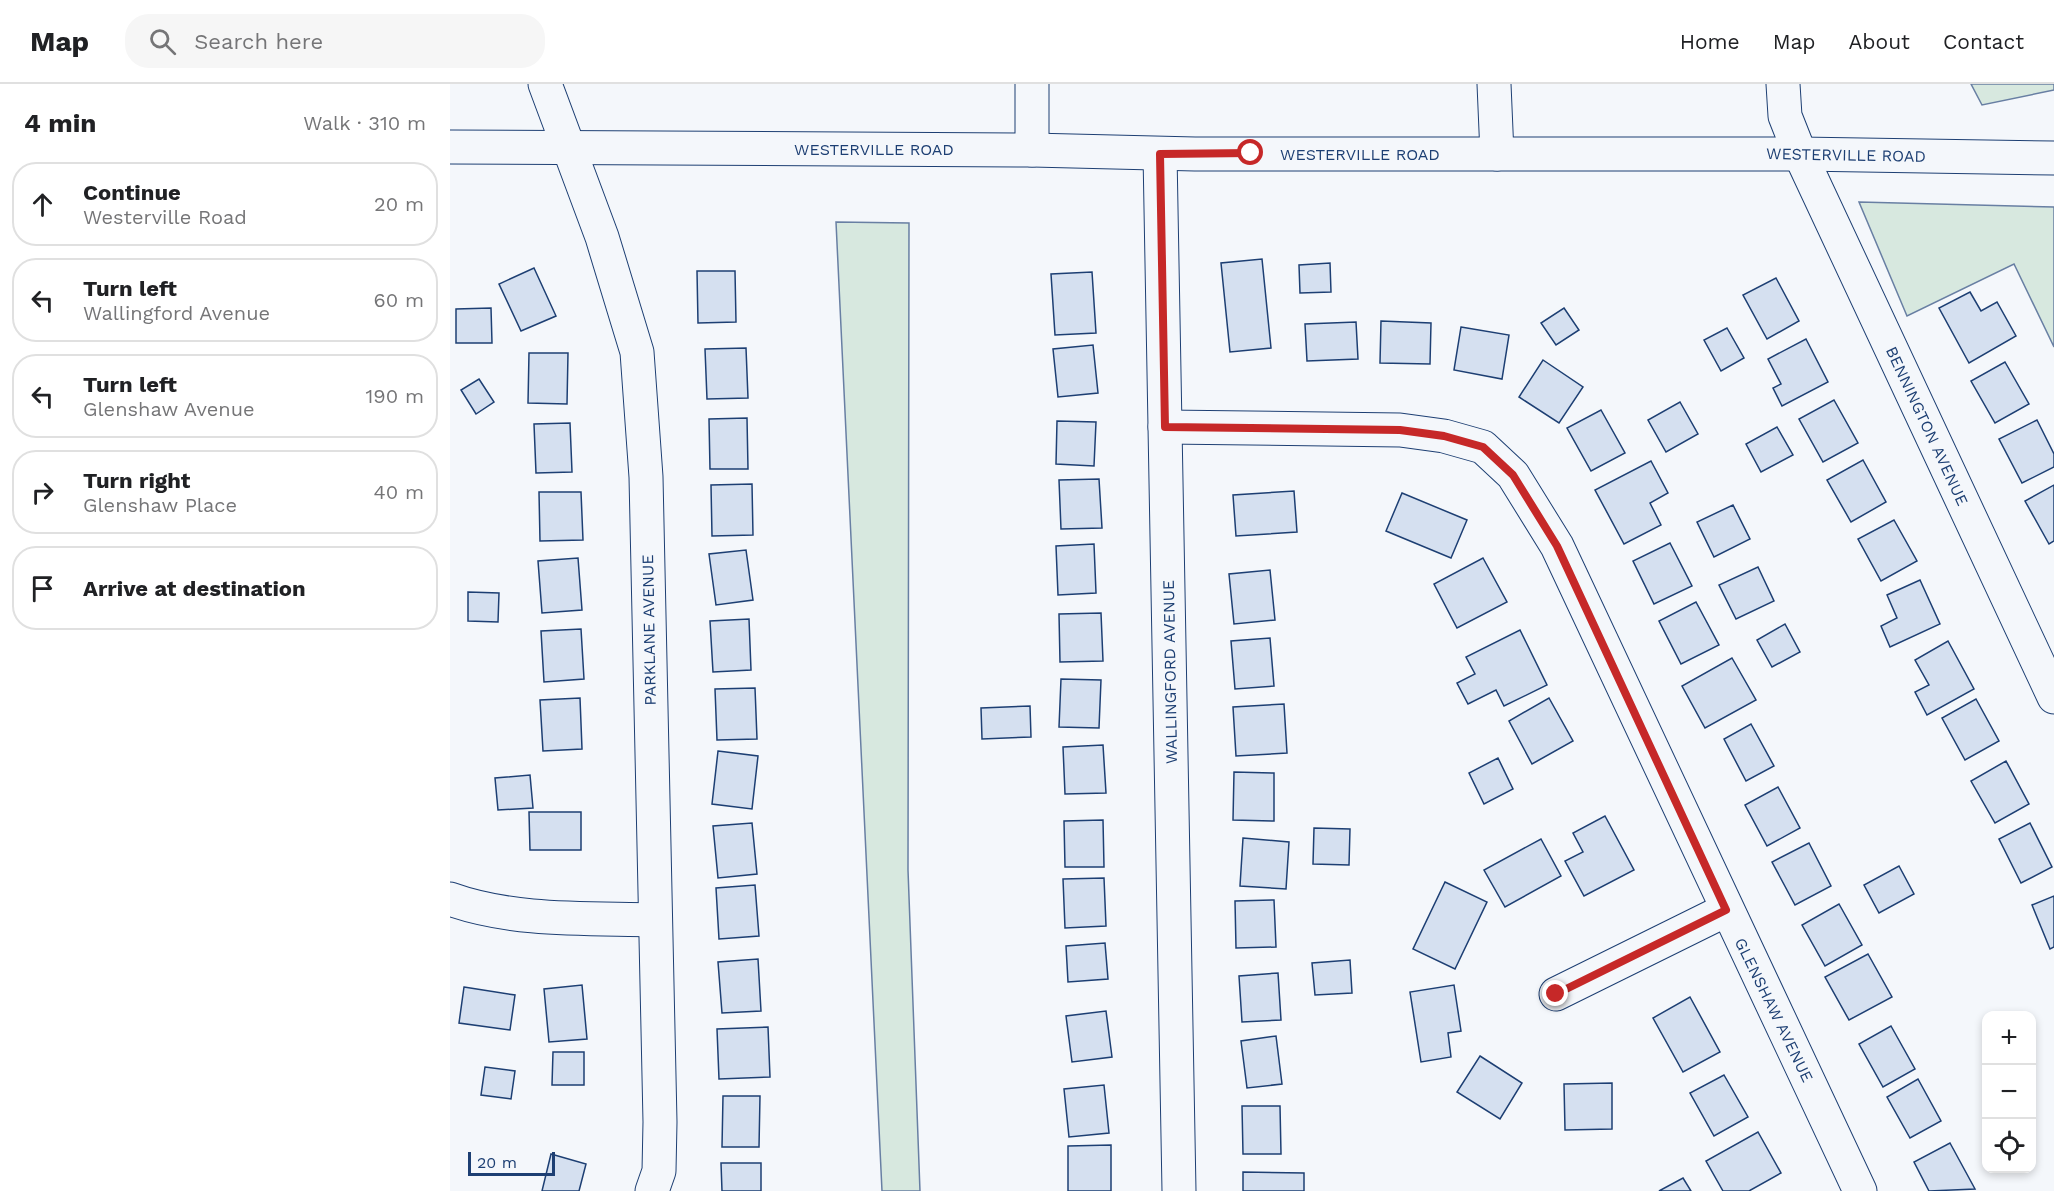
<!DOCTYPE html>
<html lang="en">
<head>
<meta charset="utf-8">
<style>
	:root { --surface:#fff; --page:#f6f6f6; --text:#202124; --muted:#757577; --line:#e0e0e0 }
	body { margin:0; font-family:"Work Sans",sans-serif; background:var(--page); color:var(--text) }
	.controls { position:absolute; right:18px; bottom:18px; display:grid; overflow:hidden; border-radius:12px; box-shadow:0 3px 9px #0003 }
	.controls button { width:54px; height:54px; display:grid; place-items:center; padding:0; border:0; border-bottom:2px solid var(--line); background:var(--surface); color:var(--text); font:30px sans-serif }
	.scale { position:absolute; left:18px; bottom:15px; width:87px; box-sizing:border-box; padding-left:6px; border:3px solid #1d3f73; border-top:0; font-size:16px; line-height:21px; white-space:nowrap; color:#1d3f73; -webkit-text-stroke:4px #f4f7fb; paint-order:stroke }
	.stop { position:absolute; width:18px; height:18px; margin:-14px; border:4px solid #c62828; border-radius:50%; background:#fff }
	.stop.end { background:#c62828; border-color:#fff; box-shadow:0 2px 6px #0008 }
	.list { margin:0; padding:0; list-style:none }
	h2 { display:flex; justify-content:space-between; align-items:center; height:78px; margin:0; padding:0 24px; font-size:26px }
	h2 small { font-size:20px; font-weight:400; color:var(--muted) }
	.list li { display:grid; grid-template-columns:39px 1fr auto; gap:18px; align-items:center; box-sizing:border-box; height:84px; margin:0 12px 12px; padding:0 12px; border:2px solid var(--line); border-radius:24px }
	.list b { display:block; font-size:22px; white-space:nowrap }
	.list p { margin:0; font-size:20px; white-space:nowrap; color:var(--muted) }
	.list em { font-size:20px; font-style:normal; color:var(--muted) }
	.icon { flex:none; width:33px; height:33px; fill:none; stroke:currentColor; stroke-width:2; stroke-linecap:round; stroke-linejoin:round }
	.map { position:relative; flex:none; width:1604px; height:1107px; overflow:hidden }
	header { display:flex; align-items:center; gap:36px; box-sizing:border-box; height:84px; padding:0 30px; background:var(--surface); border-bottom:2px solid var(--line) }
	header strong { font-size:28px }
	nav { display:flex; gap:33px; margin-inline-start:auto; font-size:21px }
	.search { width:420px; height:54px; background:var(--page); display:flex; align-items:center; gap:15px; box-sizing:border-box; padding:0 21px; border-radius:24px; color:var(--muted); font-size:22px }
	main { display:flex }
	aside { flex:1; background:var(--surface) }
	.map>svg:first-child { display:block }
	.green { fill:#d7e8df; stroke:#687fa3; stroke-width:1.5 }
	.building { fill:#d5e0f0; stroke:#1d3f73; stroke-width:1.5 }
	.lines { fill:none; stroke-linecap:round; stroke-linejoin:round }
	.minor-casing { stroke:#1d3f73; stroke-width:35 }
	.major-casing { stroke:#1d3f73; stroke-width:35 }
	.minor { stroke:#f4f7fb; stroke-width:33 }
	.major { stroke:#f4f7fb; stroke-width:33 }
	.route { stroke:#c62828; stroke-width:8 }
	.labels { text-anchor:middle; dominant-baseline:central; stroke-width:4.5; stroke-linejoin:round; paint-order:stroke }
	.street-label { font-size:16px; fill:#1d3f73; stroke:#f4f7fb }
</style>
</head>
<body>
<header>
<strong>Map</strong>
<div class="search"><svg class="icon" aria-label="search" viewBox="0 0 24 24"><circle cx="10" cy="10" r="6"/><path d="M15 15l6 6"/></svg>Search here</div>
<nav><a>Home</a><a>Map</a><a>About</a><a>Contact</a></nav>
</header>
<main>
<aside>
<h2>4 min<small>Walk · 310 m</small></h2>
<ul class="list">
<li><svg class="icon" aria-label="ahead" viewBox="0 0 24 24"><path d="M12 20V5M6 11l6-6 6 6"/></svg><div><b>Continue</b><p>Westerville Road</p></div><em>20 m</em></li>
<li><svg class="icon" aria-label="left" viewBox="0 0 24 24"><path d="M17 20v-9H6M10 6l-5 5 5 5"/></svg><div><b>Turn left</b><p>Wallingford Avenue</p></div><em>60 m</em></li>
<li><svg class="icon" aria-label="left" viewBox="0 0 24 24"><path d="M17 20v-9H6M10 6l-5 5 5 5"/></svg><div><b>Turn left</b><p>Glenshaw Avenue</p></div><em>190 m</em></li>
<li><svg class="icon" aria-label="right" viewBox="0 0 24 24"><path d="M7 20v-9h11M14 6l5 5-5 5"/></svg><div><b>Turn right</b><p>Glenshaw Place</p></div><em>40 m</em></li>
<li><svg class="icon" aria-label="arrive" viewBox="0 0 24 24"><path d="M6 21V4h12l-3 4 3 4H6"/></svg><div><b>Arrive at destination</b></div></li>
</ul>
</aside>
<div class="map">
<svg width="1604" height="1107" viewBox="0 0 1604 1107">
	<rect width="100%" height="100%" fill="#f4f7fb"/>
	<g class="green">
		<path d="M1521,0H1604V6L1532,21Z"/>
		<path d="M1409,118L1604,123V263L1564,180L1457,232Z"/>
		<path d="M386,138L459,139L458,786L470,1107H432Z"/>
	</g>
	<g class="building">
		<path d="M812,175L821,264L780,268L771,179Z"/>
		<path d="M880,179L881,208L850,209L849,181Z"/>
		<path d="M84,184L106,232L71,247L49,200Z"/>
		<path d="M247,187H285L286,238L248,239Z"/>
		<path d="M642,188L646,249L605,251L601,190Z"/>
		<path d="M1326,194L1349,237L1317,255L1293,211Z"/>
		<path d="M1520,208L1531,227L1547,218L1566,252L1519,279L1489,224Z"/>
		<path d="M41,224L42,259H6V225Z"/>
		<path d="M1114,224L1129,246L1106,261L1091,239Z"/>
		<path d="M931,237L981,239L980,280L930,279Z"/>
		<path d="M906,238L908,275L857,277L855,240Z"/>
		<path d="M1011,243L1059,251L1052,295L1004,286Z"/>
		<path d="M1277,244L1294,274L1271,287L1254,256Z"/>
		<path d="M1356,255L1378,298L1332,322L1323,304L1331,300L1318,275Z"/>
		<path d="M643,261L648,309L608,313L603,265Z"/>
		<path d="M296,264L298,314L257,315L255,265Z"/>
		<path d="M79,269H118L117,320L78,319Z"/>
		<path d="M1093,276L1133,303L1109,339L1069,313Z"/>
		<path d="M1555,278L1579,320L1545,339L1521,297Z"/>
		<path d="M29,295L44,318L26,330L11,306Z"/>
		<path d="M1384,316L1408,359L1373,378L1349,335Z"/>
		<path d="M1230,318L1248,350L1216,368L1198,336Z"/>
		<path d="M1151,326L1175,369L1141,387L1117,344Z"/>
		<path d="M297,334L298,385H260L259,335Z"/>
		<path d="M1587,336L1604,370V383L1572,399L1549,355Z"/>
		<path d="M607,337L646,338L644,382L606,380Z"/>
		<path d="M120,339L122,388L86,389L84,340Z"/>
		<path d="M1327,343L1343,371L1311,388L1296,360Z"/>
		<path d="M1413,376L1436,418L1401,438L1377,396Z"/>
		<path d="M1201,377L1218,409L1200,419L1211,441L1174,460L1145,406Z"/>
		<path d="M649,395L652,444L611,445L609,396Z"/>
		<path d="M302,400L303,451L262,452L261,401Z"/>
		<path d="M1604,401V457L1599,460L1575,417Z"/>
		<path d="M844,407L847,448L786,452L783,411Z"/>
		<path d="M89,408H131L133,456L90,457Z"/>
		<path d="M952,409L1017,436L1001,474L936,447Z"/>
		<path d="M1283,421L1300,455L1264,473L1247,438Z"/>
		<path d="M1444,436L1467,477L1431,497L1408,455Z"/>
		<path d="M1220,459L1242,502L1204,520L1183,477Z"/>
		<path d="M644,460L646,509L608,511L606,462Z"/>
		<path d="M296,466L303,516L266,521L259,470Z"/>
		<path d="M128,474L132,526L92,529L88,477Z"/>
		<path d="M1033,474L1057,518L1007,544L984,500Z"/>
		<path d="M1308,483L1324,517L1286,535L1269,501Z"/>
		<path d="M820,486L825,536L784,540L779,490Z"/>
		<path d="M1470,496L1490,540L1440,563L1431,542L1447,534L1437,511Z"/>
		<path d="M18,508L49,509L48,538L18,537Z"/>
		<path d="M1246,518L1269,561L1231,580L1209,537Z"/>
		<path d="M651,529L653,577L610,578L609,530Z"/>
		<path d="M299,535L301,586L263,588L260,537Z"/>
		<path d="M1335,540L1350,568L1322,583L1307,556Z"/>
		<path d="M131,545L134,595L94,598L91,547Z"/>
		<path d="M1070,546L1097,601L1054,622L1046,606L1018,620L1007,599L1025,590L1016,573Z"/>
		<path d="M820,554L824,602L785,605L781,557Z"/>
		<path d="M1498,557L1524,605L1477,631L1465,608L1479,601L1465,576Z"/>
		<path d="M1282,574L1306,616L1255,644L1232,602Z"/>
		<path d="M611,595L651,596L649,644L609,643Z"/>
		<path d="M305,604L307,655L267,656L265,605Z"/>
		<path d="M130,614L132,665L93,667L90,616Z"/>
		<path d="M1099,614L1123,657L1082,680L1059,637Z"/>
		<path d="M1526,615L1549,657L1515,676L1492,634Z"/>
		<path d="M834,620L837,669L786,672L783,623Z"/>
		<path d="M580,622L581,653L532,655L531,624Z"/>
		<path d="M1301,640L1324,682L1296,697L1274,655Z"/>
		<path d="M653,661L656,709L615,710L613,663Z"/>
		<path d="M268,667L308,672L302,725L262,720Z"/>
		<path d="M1048,674L1063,705L1034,720L1019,689Z"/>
		<path d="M1556,677L1579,720L1545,739L1521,697Z"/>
		<path d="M784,688L824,689V737L783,736Z"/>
		<path d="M80,691L83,724L48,726L45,694Z"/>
		<path d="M1328,703L1350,744L1317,762L1295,721Z"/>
		<path d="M79,728H131V766H80Z"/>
		<path d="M1155,732L1184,786L1134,812L1115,777L1133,768L1123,749Z"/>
		<path d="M653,736L654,783H615L614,737Z"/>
		<path d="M302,739L307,790L268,794L263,742Z"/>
		<path d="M1580,739L1602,783L1571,799L1549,755Z"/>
		<path d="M864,744L900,745L899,781L863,780Z"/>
		<path d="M793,754L839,758L836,805L790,802Z"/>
		<path d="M1091,755L1111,792L1055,823L1034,786Z"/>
		<path d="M1359,759L1381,802L1345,821L1322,778Z"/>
		<path d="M1449,782L1464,810L1429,829L1414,801Z"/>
		<path d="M654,794L656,842L615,844L613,795Z"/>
		<path d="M995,798L1037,818L1005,885L963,865Z"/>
		<path d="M305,801L309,852L269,855L266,804Z"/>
		<path d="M1604,812V863L1600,865L1582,821Z"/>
		<path d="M824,816L826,863L786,864L785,817Z"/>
		<path d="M1389,820L1412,861L1375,882L1352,841Z"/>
		<path d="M655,859L658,895L618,898L616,862Z"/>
		<path d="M1418,870L1442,913L1399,936L1375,893Z"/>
		<path d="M308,875L311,927L272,929L268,878Z"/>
		<path d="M900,876L902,909L865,911L862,879Z"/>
		<path d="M828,889L831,936L792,938L789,892Z"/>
		<path d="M132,901L137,955L99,958L94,905Z"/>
		<path d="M1004,901L1011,947L998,949L1001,973L971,978L960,908Z"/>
		<path d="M14,903L65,911L60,946L9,939Z"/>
		<path d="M1240,913L1270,968L1233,988L1203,934Z"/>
		<path d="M656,927L662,973L622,978L616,932Z"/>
		<path d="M1441,942L1465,985L1433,1003L1409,960Z"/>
		<path d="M318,943L320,993L269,995L267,945Z"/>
		<path d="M826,952L832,1000L797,1004L791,957Z"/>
		<path d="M103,968H134V1001H102Z"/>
		<path d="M1030,972L1072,999L1050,1035L1007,1008Z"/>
		<path d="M35,983L65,987L61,1015L31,1011Z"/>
		<path d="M1274,991L1298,1033L1264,1052L1240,1009Z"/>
		<path d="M1468,995L1491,1037L1460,1054L1437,1013Z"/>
		<path d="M1162,999V1045L1115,1046L1114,1000Z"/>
		<path d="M654,1001L659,1049L619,1053L614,1005Z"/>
		<path d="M273,1012H310L309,1063H272Z"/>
		<path d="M792,1022H830L831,1070H793Z"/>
		<path d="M1308,1048L1331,1089L1299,1107H1273L1256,1077Z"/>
		<path d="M1500,1059L1525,1105L1479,1107L1464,1078Z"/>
		<path d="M661,1061V1107H618V1062Z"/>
		<path d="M101,1070L136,1080L129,1107H92Z"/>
		<path d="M271,1079H311V1107H272Z"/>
		<path d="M793,1088L854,1089V1107H793Z"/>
		<path d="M1233,1094L1241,1107H1209Z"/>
	</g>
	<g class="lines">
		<defs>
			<g id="minor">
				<path d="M95,0L152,153L187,268L196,393L210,1038L209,1087L202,1107"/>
				<path d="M1044,0L1047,70"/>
				<path d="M1333,0L1335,32L1350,70L1604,613"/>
				<path d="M582,66V0"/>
				<path d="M710,70L729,1107"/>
				<path d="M715,343L950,346L994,352L1033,363L1063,391L1107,462L1410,1107"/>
				<path d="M0,815C64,838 138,834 205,836"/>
				<path d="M1106,910L1276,826"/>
			</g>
			<path id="major" d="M0,63L582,66L745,70H1350L1604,74"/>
		</defs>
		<use href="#minor" class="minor-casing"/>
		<use href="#major" class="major-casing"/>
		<use href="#minor" class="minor"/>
		<use href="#major" class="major"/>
	</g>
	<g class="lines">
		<path class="route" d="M801,69L710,70L715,343L950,346L994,352L1033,363L1063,391L1107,462L1276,826L1106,910"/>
	</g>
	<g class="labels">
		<g class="street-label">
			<text x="424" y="65">WESTERVILLE ROAD</text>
			<text x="910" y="70">WESTERVILLE ROAD</text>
			<text transform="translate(1396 71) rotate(1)">WESTERVILLE ROAD</text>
			<text transform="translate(1477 342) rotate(65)">BENNINGTON AVENUE</text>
			<text transform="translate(199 546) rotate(-91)">PARKLANE AVENUE</text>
			<text transform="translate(720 588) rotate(-91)">WALLINGFORD AVENUE</text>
			<text transform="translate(1324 926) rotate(64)">GLENSHAW AVENUE</text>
		</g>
	</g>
</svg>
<div class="controls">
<button>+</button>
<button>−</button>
<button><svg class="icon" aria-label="locate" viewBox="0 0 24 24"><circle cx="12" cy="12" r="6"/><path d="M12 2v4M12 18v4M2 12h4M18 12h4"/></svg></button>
</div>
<div class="scale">20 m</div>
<div class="stop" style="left:801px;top:69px"></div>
<div class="stop end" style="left:1106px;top:910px"></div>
</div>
</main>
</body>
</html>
